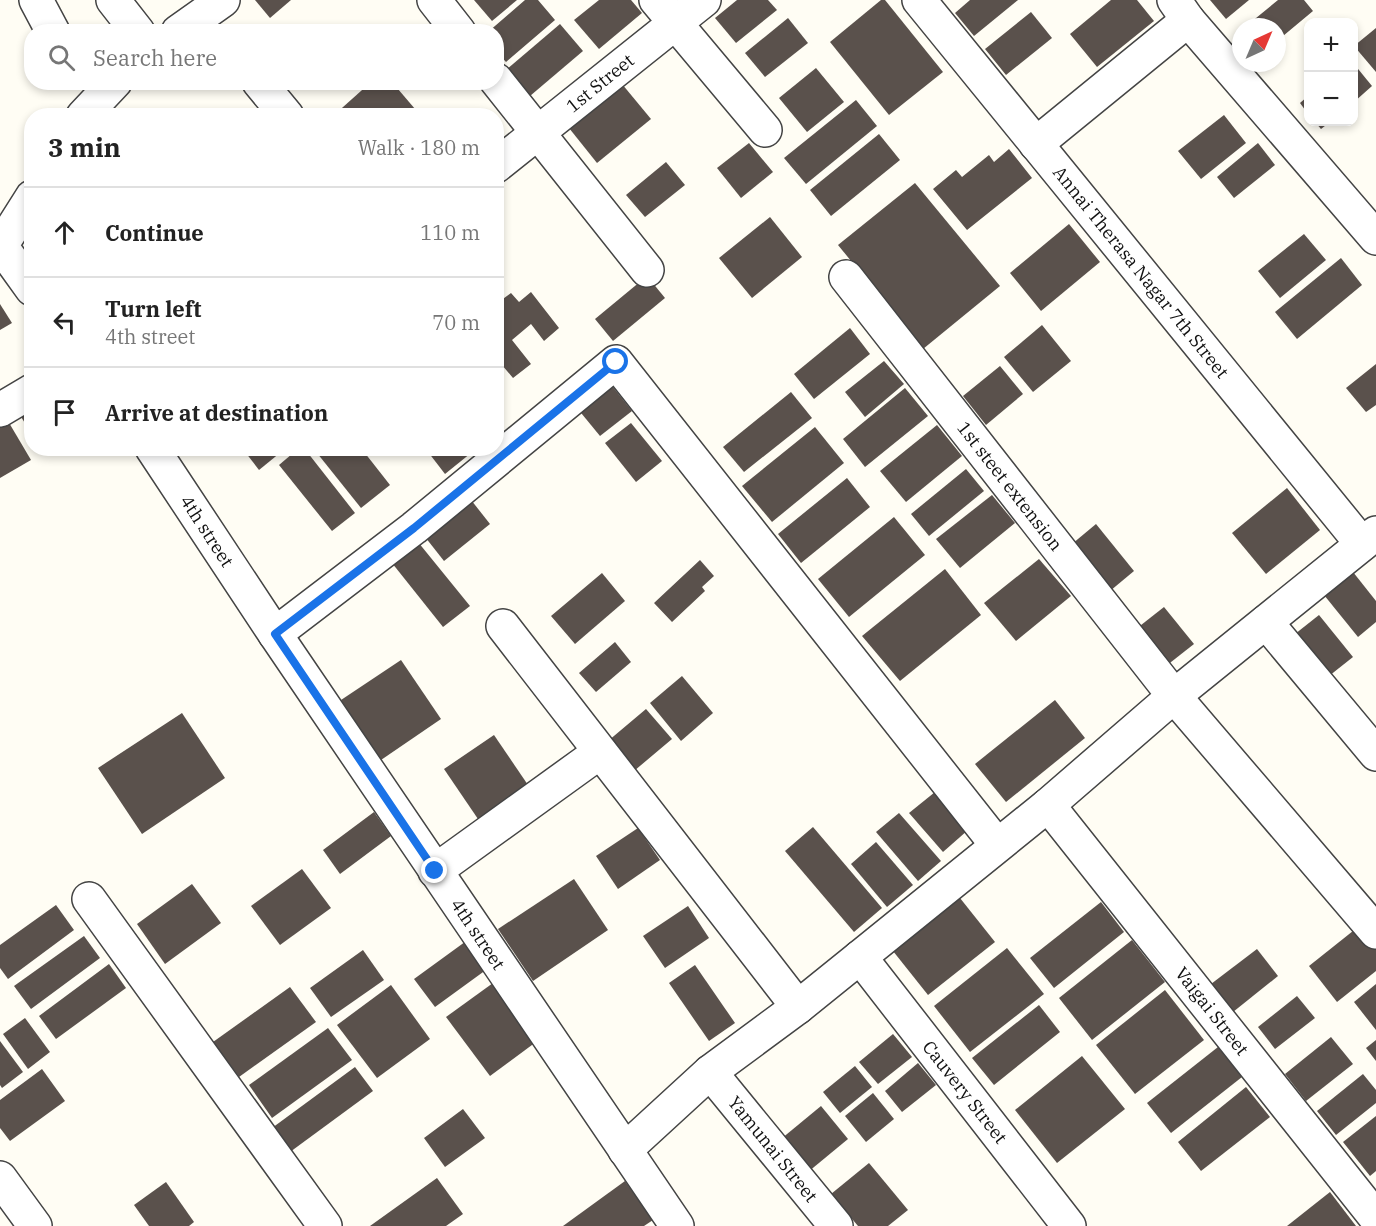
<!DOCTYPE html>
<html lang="en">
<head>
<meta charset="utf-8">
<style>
	:root { --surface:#fff; --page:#f2f2f2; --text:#222; --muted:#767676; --line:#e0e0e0 }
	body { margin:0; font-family:"IBM Plex Serif",serif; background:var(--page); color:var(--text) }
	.controls { position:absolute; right:18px; top:18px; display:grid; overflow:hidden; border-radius:12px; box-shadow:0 3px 9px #0003 }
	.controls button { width:54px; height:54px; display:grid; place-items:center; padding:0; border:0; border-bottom:2px solid var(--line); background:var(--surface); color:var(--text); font:30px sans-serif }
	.compass { position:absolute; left:1232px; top:18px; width:54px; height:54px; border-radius:50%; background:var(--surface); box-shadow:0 3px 9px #0003; rotate:44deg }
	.stop { position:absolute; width:18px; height:18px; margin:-14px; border:4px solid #1a73e8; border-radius:50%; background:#fff }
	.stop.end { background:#1a73e8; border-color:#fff; box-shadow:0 2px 6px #0008 }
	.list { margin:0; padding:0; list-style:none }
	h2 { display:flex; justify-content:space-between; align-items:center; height:78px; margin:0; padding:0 24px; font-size:26px }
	h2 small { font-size:20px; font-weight:400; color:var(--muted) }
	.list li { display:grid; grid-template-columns:39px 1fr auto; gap:18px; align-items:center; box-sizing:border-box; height:90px; padding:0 24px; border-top:2px solid var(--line) }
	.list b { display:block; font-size:22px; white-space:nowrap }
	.list p { margin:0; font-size:20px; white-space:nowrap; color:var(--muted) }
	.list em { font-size:20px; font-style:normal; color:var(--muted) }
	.icon { flex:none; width:33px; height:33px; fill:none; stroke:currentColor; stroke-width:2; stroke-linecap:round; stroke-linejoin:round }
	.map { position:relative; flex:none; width:1376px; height:1226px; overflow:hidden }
	.search { position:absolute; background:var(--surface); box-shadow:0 3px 9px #0003; left:24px; top:24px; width:480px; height:66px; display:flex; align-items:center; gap:15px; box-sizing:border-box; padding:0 21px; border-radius:24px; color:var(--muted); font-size:22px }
	.panel { position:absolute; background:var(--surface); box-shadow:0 3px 9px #0003; left:24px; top:108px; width:480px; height:348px; border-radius:24px }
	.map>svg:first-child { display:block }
	.building { fill:#5a514c }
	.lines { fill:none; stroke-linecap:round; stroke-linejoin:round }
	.minor-casing { stroke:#444; stroke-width:36 }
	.minor { stroke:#fff; stroke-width:33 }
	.route { stroke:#1a73e8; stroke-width:8 }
	.labels { text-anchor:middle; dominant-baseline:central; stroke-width:6; stroke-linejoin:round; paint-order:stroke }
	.street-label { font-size:18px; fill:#111; stroke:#fff }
</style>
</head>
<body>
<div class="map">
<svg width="1376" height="1226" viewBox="0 0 1376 1226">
	<rect width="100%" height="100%" fill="#fffdf4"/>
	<g class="building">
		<path d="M255,0H291L270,18Z"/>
		<path d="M474,0H517L492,21Z"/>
		<path d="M525,0H538L555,20L506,62L496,51V32H488Z"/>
		<path d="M599,0H631L642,13L599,49L574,20Z"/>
		<path d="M737,0H768L777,10L736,43L715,18Z"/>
		<path d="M881,0H885L943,72L889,115L830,42Z"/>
		<path d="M970,0H1018L974,36L955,13Z"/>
		<path d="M1111,0H1137L1154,21L1097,67L1070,34Z"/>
		<path d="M1210,0H1249L1226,19Z"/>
		<path d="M1278,0H1304L1313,11L1277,41V27H1245Z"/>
		<path d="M1031,12L1052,38L1006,75L985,49Z"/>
		<path d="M788,18L808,43L765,77L745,53Z"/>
		<path d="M560,24L583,51L530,96L507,69Z"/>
		<path d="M1376,28V72L1354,46Z"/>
		<path d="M1354,64L1372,86L1354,102Z"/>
		<path d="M816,68L844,102L807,132L779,98Z"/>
		<path d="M371,82H392L421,116H333Z"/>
		<path d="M622,84L651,119L597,163L569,128Z"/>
		<path d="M1308,96V114L1300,103Z"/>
		<path d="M856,100L877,126L806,184L784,158Z"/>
		<path d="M1224,115L1246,143L1201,179L1178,151Z"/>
		<path d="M1315,122H1330L1321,129Z"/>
		<path d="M879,134L900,160L831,216L810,190Z"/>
		<path d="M749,143L773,172L741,198L717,168Z"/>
		<path d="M1258,143L1275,165L1234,198L1217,177Z"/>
		<path d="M1009,149L1032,178L967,230L933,189L956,170L962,177L989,155L994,162Z"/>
		<path d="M666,162L685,185L645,217L626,195Z"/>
		<path d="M915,183L1000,286L923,349L838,245Z"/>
		<path d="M770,217L802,257L752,298L719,258Z"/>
		<path d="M1069,224L1100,262L1041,311L1010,273Z"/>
		<path d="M1304,234L1326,260L1280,298L1258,271Z"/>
		<path d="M1341,258L1362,285L1297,339L1275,312Z"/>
		<path d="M647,276L665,298L613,341L595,319Z"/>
		<path d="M531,292L559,328L544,341L531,324L512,340L531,364L513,378L496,358V304L511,293L519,302Z"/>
		<path d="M0,304L12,323L0,330Z"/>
		<path d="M1042,325L1071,361L1033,392L1004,357Z"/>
		<path d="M850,328L870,354L814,399L794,374Z"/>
		<path d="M884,361L904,384L865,417L845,392Z"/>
		<path d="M1376,364V405L1366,412L1346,388Z"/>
		<path d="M1000,366L1023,394L986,425L963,396Z"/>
		<path d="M609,382L632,411L600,436L577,408Z"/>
		<path d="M905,388L928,416L865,467L843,439Z"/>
		<path d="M791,392L812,418L744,472L723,447Z"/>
		<path d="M32,409V435L20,415Z"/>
		<path d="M5,416L31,460L0,478V419Z"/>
		<path d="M631,423L662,461L636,482L605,443Z"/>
		<path d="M937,425L962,456L906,502L880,471Z"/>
		<path d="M815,427L844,463L772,522L742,486Z"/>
		<path d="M242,448H286L259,470Z"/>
		<path d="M299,448H304L355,513L332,531L279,465Z"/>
		<path d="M313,448H361L390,485L361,508Z"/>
		<path d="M425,448H468L471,453L445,474Z"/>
		<path d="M966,469L984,491L929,536L911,514Z"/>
		<path d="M847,478L870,507L801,563L778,534Z"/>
		<path d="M1287,488L1320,530L1266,574L1232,533Z"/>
		<path d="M464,491L490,524L444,561L418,528Z"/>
		<path d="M992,495L1015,523L960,568L936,539Z"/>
		<path d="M894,517L925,555L849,617L818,579Z"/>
		<path d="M1096,524L1134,571L1110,591L1072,544Z"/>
		<path d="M418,542L470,606L443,627L392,563Z"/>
		<path d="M1039,559L1071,596L1016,641L984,603Z"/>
		<path d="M700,560L714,576L702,587L705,591L672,622L654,603Z"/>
		<path d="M945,569L981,615L900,681L862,636Z"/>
		<path d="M1353,572L1376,601V622L1358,637L1324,595Z"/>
		<path d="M602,573L625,601L575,644L551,616Z"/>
		<path d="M1164,607L1194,644L1166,666L1136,629Z"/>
		<path d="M1319,615L1353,657L1329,676L1295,634Z"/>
		<path d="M615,642L631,662L596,692L579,673Z"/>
		<path d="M401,660L441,719L381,760L341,700Z"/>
		<path d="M682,676L713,713L681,741L650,703Z"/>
		<path d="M1055,700L1085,738L1006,802L975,764Z"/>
		<path d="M646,709L672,739L634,771L608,741Z"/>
		<path d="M182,713L225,778L142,834L98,768Z"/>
		<path d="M494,735L528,785L478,819L444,769Z"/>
		<path d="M935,792L968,830L943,852L909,813Z"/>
		<path d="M374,812L391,836L340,874L323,850Z"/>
		<path d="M899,813L941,861L918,881L876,832Z"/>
		<path d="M813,827L882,908L854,932L785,851Z"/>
		<path d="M638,828L660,860L618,889L596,856Z"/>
		<path d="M876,842L913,885L887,907L851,864Z"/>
		<path d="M302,869L331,908L280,945L251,906Z"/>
		<path d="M574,879L608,930L533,981L498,929Z"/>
		<path d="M192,884L221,923L165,964L137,924Z"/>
		<path d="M956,893L995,942L928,995L889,946Z"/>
		<path d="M1101,902L1124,932L1054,988L1030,958Z"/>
		<path d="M56,905L74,930L8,979L0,968V945Z"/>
		<path d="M688,906L709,938L665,968L643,936Z"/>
		<path d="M1358,927L1376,950V971L1337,1002L1309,966Z"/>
		<path d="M84,936L100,958L31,1009L14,986Z"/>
		<path d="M469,939L490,967L435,1007L414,979Z"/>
		<path d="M1132,940L1165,982L1092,1040L1059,998Z"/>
		<path d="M1007,948L1044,994L970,1052L934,1006Z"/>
		<path d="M1257,949L1278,976L1233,1012L1211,984Z"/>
		<path d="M363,950L384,980L331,1017L310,988Z"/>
		<path d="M109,964L126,988L56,1039L39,1016Z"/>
		<path d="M695,965L735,1023L709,1041L669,983Z"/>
		<path d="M493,983L536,1042L490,1076L446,1017Z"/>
		<path d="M1376,984V1030L1354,1002Z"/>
		<path d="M391,985L430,1039L377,1078L337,1025Z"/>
		<path d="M290,987L316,1022L239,1077L213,1042Z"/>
		<path d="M1165,990L1204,1040L1135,1094L1096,1045Z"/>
		<path d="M1297,996L1315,1018L1275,1049L1258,1027Z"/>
		<path d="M1039,1005L1060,1032L994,1085L972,1058Z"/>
		<path d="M25,1018L50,1052L28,1069L3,1034Z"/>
		<path d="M328,1028L352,1060L272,1118L249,1085Z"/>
		<path d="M893,1034L912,1057L878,1084L859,1062Z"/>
		<path d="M1331,1037L1353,1064L1306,1101L1285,1074Z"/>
		<path d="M1376,1040V1061L1366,1048Z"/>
		<path d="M0,1041L23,1072L2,1088L0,1085Z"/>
		<path d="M1218,1047L1242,1077L1171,1133L1147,1103Z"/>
		<path d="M1082,1056L1125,1109L1057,1163L1015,1110Z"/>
		<path d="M918,1063L936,1085L902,1112L885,1091Z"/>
		<path d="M855,1066L872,1087L840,1113L823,1092Z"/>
		<path d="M355,1067L373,1091L290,1152L272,1128Z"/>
		<path d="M42,1069L65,1101L10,1141L0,1128V1100Z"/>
		<path d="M1363,1074L1376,1090V1103L1336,1135L1317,1111Z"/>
		<path d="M1246,1087L1270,1117L1201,1171L1178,1142Z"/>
		<path d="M873,1093L894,1119L866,1142L845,1116Z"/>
		<path d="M821,1106L848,1139L808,1172L781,1139Z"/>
		<path d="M463,1109L485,1138L445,1167L424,1138Z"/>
		<path d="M1376,1116V1171L1370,1176L1343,1142Z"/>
		<path d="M869,1163L908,1210L888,1226H858L831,1194Z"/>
		<path d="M437,1178L463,1214L446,1226H370Z"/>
		<path d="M625,1181L653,1220L644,1226H563Z"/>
		<path d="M166,1182L194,1222L189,1226H149L134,1205Z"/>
		<path d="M1330,1192L1356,1226H1287Z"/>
	</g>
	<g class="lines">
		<defs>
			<g id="minor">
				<path d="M36,0L53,32"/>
				<path d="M113,0L138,32"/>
				<path d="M434,0L459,32"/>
				<path d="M656,0L765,130"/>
				<path d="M919,0L1362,544"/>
				<path d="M1174,0L1188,20L1376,238"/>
				<path d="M178,32L223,0"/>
				<path d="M496,80L647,270"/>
				<path d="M259,82L287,116"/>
				<path d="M83,116L115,82"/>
				<path d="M1036,144L1188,20"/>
				<path d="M496,166L704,0"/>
				<path d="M32,197L1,246L32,289"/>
				<path d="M846,277L1174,696L1376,932"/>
				<path d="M0,410L32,391"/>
				<path d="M152,448L275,634L677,1226"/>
				<path d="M1266,622L1376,754"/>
				<path d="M503,626L798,1007"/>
				<path d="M275,634L414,528L616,362L997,845"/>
				<path d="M1048,805L1376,1218"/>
				<path d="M435,871L600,752"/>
				<path d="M89,899L325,1226"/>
				<path d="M860,957L1069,1226"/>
				<path d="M710,1072L836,1226"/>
				<path d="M625,1150L710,1072L798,1007L860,957L1048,805L1174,696L1376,533"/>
				<path d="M0,1178L35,1226"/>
			</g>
		</defs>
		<use href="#minor" class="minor-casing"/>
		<use href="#minor" class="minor"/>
	</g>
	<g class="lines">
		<path class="route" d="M435,871L275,634L414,528L616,362"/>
	</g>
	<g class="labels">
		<g class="street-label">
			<text transform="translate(600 83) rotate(-39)">1st Street</text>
			<text transform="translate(1141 272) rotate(51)">Annai Therasa Nagar 7th Street</text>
			<text transform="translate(1010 486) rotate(52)">1st steet extension</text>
			<text transform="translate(207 531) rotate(57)">4th street</text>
			<text transform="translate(478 934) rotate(56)">4th street</text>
			<text transform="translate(1212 1011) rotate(52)">Vaigai Street</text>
			<text transform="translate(965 1092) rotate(52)">Cauvery Street</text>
			<text transform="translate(773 1149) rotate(51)">Yamunai Street</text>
		</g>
	</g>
</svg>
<div class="controls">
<button>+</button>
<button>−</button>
</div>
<svg class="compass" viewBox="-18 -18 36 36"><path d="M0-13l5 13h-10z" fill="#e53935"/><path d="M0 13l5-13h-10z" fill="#767676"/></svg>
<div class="stop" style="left:616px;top:362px"></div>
<div class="stop end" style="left:435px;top:871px"></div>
<div class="search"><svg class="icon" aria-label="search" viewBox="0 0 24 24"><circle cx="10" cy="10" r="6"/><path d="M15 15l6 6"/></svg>Search here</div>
<section class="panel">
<h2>3 min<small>Walk · 180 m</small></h2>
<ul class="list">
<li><svg class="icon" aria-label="ahead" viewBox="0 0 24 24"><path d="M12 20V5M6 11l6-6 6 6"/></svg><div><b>Continue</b></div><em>110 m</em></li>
<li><svg class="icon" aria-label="left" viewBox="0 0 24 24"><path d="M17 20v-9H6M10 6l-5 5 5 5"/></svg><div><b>Turn left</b><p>4th street</p></div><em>70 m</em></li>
<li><svg class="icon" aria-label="arrive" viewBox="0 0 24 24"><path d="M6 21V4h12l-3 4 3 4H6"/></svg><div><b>Arrive at destination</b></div></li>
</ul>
</section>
</div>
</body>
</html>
